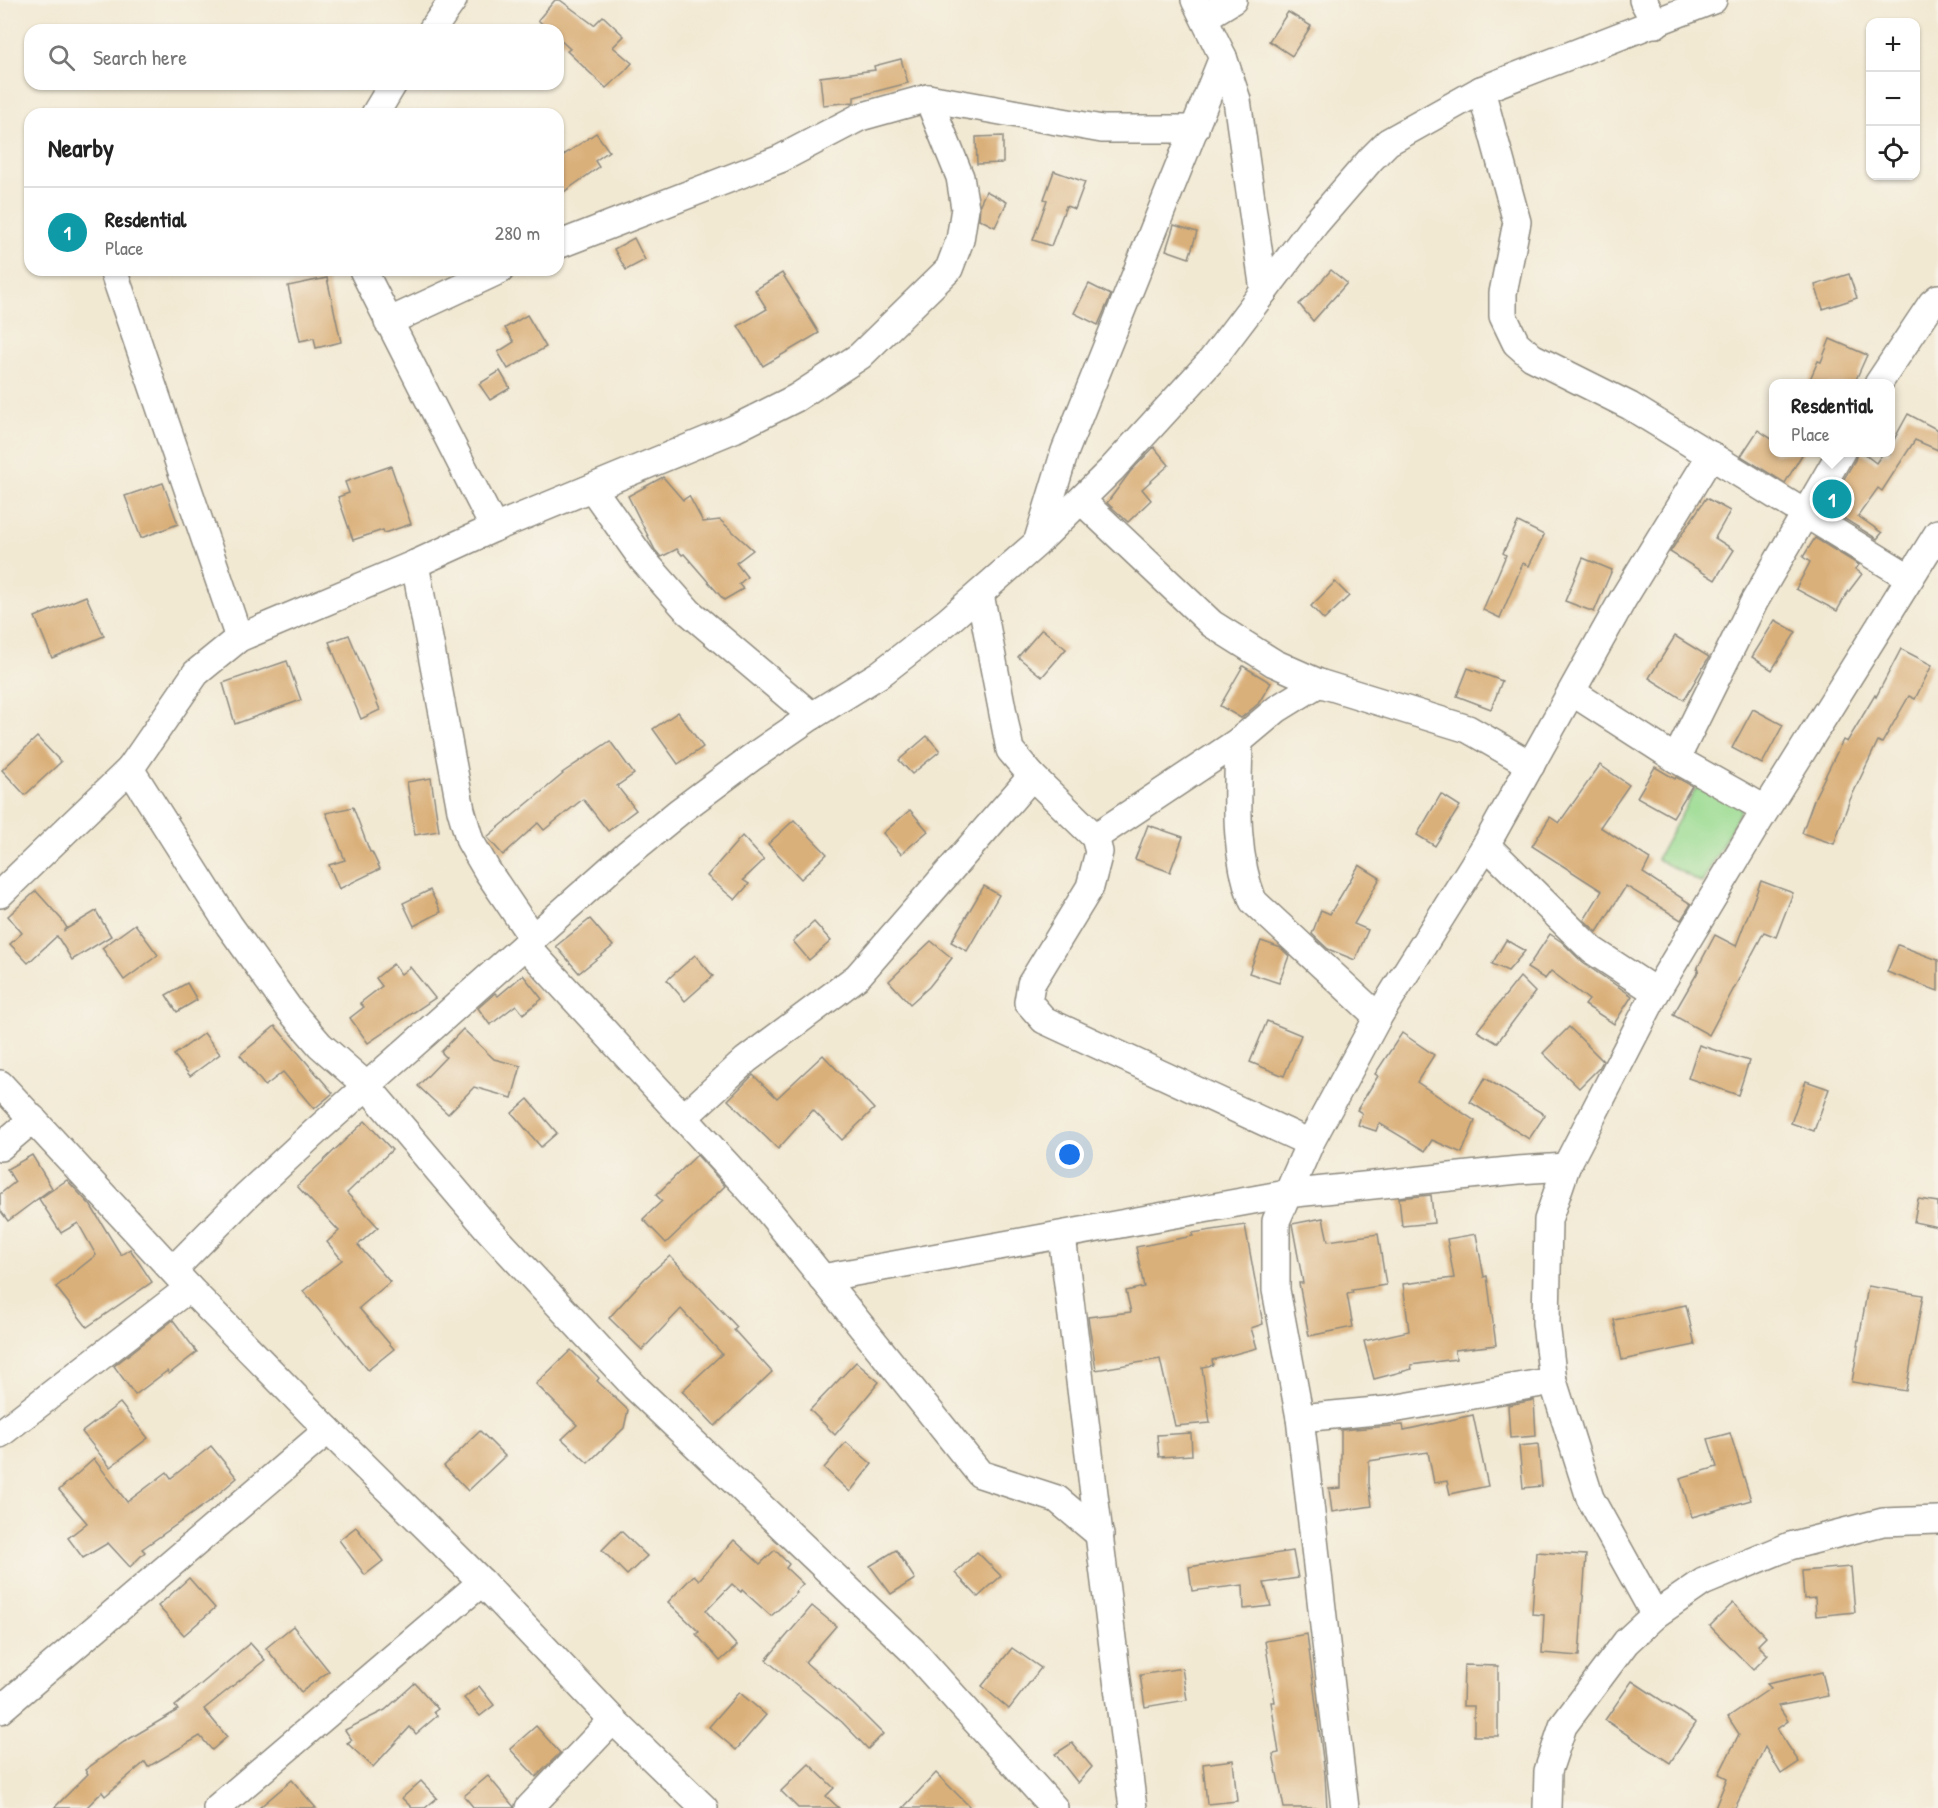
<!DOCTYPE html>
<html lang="en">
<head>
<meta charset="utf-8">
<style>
	:root { --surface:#fff; --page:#f2f2f2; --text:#222; --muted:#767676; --line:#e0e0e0; --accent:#0b8043 }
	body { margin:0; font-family:"Patrick Hand",sans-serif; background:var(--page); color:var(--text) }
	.controls { position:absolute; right:18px; top:18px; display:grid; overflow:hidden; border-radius:12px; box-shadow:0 2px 4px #0004 }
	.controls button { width:54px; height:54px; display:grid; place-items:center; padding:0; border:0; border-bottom:2px solid var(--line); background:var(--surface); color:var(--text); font:30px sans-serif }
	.you { position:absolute; left:1070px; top:1155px; width:21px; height:21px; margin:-15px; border:4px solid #fff; border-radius:50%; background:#1a73e8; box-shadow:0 0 0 9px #1a73e833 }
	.badge { display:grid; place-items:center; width:39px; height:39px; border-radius:50%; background:var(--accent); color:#fff; font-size:20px; font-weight:700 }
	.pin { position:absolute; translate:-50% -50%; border:3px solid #fff; box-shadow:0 2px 6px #0006 }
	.popup { position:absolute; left:1769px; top:379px; width:126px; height:78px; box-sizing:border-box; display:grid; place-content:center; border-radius:12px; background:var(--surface); filter:drop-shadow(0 2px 4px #0005); font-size:20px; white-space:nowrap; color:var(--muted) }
	.popup b { font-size:22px; color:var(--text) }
	.popup::after { content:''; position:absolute; left:50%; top:100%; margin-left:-12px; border:12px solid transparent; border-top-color:var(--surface) }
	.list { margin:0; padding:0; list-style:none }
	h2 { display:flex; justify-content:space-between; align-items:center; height:78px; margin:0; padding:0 24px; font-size:26px }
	h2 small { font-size:20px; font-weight:400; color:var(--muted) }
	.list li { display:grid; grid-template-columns:39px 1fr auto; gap:18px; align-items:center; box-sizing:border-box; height:90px; padding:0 24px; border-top:2px solid var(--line) }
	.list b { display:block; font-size:22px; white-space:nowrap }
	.list p { margin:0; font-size:20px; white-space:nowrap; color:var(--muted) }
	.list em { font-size:20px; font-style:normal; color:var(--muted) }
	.icon { flex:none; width:33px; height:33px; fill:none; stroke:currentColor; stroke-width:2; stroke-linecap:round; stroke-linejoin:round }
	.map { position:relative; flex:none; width:1938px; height:1808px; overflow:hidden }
	.search { position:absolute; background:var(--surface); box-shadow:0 2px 4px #0004; left:24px; top:24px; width:540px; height:66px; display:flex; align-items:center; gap:15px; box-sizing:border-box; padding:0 21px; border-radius:18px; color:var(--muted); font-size:22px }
	.panel { position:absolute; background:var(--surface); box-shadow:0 2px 4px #0004; left:24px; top:108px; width:540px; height:168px; border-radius:18px }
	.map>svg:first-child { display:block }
	.green { fill:#9adb91; stroke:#62835e; stroke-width:1.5 }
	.building { fill:#dab07a }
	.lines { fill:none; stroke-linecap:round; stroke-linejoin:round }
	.minor-casing { stroke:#8e8a7f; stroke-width:30 }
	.minor { stroke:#fff; stroke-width:27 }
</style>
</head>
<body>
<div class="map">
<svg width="1938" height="1808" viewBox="0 0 1938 1808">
	<rect width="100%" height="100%" fill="#f7f3e8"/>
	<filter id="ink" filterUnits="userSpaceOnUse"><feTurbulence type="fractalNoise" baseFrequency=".0167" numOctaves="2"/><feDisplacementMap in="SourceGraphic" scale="12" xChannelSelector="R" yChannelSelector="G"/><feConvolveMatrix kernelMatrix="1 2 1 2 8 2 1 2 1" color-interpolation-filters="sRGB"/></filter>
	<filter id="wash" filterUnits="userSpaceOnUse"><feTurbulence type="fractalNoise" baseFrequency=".008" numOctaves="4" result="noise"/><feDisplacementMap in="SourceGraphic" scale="24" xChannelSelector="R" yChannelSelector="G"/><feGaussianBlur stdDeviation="1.35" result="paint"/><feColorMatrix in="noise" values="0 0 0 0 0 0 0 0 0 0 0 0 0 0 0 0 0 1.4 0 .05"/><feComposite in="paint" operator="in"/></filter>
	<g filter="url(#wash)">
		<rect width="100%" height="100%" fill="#f2e9d3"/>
		<path class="green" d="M1699,783L1743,806L1702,883L1657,859Z"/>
		<g id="blocks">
			<g class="building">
				<path d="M555,0H560L594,25L603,16L624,36L613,47L632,63L624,72L606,88L567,51L570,49L558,38V30H549L538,20Z"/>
				<path d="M1288,12L1311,26L1292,56L1269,41Z"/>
				<path d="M901,59L908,83L854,97V102L823,105L820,77L875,70L874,66Z"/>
				<path d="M596,133L609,151L595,161L599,167L558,196V159Z"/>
				<path d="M1003,136V163L977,164L976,137Z"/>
				<path d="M1054,171L1085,182L1075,209L1066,206L1051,246L1033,240L1047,200L1044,199Z"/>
				<path d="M986,191L1007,202L995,227L979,219L980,204Z"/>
				<path d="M1174,225L1197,232L1189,258L1166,250Z"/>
				<path d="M634,238L645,260L626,270L614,249Z"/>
				<path d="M1331,270L1347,283L1313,321L1299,304L1309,295Z"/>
				<path d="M782,273L819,333L763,366L738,326L767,309L755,290Z"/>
				<path d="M1849,274L1857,298L1823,309L1815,285Z"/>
				<path d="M327,278L341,342L316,348L314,338L300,341L288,286Z"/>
				<path d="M1089,284L1111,295L1098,325L1074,313Z"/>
				<path d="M527,315L546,347L508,369L498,352L514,342L505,328Z"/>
				<path d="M1830,339L1867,355L1854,384H1808L1818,361L1821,362Z"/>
				<path d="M500,371L510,388L490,400L479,384Z"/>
				<path d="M1908,414L1938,430V450L1915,440L1882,491L1878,488L1858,516L1882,533L1877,539L1827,508L1855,460L1857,453H1863L1876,463L1883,453H1890V447Z"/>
				<path d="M1758,430L1773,440V453H1803L1785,483L1741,456Z"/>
				<path d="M1154,447L1169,465L1142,489L1151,500L1128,522L1107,503L1130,472Z"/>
				<path d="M391,466L411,524L384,533L383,530L353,540L338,497L349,493L345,482Z"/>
				<path d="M663,477L683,500L689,496L703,522L720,520L753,550L736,563L747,577L739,584L743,589L724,600L684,554L682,555L677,549L661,557L655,550L628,496Z"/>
				<path d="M163,483L178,524L141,538L125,496Z"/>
				<path d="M1706,498L1730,511L1715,538L1734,550L1715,580L1670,552Z"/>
				<path d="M1518,522L1544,535L1529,566L1523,563L1500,618L1483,610L1506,555L1503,553Z"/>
				<path d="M1815,538L1859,565L1855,569L1862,574L1846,595L1837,611L1796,589L1810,562L1803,557Z"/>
				<path d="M1583,558L1612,570L1594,612L1565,601Z"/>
				<path d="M1335,582L1349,596L1324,620L1311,606Z"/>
				<path d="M86,596L104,636L52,658L35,617Z"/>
				<path d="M1775,620L1796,632L1772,670L1752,657Z"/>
				<path d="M1042,629L1066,649L1042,677L1018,657Z"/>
				<path d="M349,635L380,710L361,719L329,642Z"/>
				<path d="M1675,636L1709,657L1684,700L1649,678Z"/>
				<path d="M1901,649L1932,665L1915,699L1909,696L1882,743L1878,741L1849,802L1834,844L1802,833L1815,797L1843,740L1847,742L1875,695L1876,697Z"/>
				<path d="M287,661L301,700L235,724L223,683Z"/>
				<path d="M1243,666L1271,683L1258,704L1241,718L1220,706Z"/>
				<path d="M1468,668L1502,681L1491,709L1457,696Z"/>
				<path d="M1753,709L1783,725L1762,764L1732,748Z"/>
				<path d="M678,712L703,747L678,764L653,729Z"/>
				<path d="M927,736L940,751L912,774L899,760Z"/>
				<path d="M37,737L61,762L25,795L2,770Z"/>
				<path d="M610,741L634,774L617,786L636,810L608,831L583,799L544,830L538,823L503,855L487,837L563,774L562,773Z"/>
				<path d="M1600,765L1629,785L1600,827L1650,859L1643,873L1691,904L1681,920L1626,886L1597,932L1584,920L1602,891L1532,846L1550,817L1559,823Z"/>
				<path d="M1655,767L1675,779L1676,777L1692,786L1673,817L1637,797Z"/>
				<path d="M431,778L439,831L415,835L407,782Z"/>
				<path d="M1441,794L1460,806L1435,846L1417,835Z"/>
				<path d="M353,807L370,852H372L380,869L339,889L329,865L345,860L326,813Z"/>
				<path d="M910,810L928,831L901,854L883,833Z"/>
				<path d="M794,820L827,854L801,879L768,844Z"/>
				<path d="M1148,825L1183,837L1170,872L1135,859Z"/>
				<path d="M742,836L764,860L743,880L749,884L735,900L707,876Z"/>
				<path d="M1359,865L1380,878L1354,924L1368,930L1355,960L1328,949L1312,934L1321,910L1330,914Z"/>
				<path d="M1761,881L1793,893L1776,937L1764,932L1709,1035L1673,1015L1699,970L1697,969L1715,935L1736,946Z"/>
				<path d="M984,886L999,895L967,951L951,942Z"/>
				<path d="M430,890L441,912L414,926L403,903Z"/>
				<path d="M36,891L62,920L67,928L63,931L96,911L111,936L72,960L57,936L28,963L10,944L22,933L8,916Z"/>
				<path d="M590,919L613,946L579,973L556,946Z"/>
				<path d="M814,922L831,941L809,960L793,941Z"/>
				<path d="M135,924L158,955L124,980L102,948Z"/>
				<path d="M1550,934L1562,942L1583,963L1632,996L1614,1024L1585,1005L1589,1000L1551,971L1545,979L1527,968Z"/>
				<path d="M1506,940L1525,951L1508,971L1492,964Z"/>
				<path d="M931,941L952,958L929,987L910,1004L889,981Z"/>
				<path d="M1261,941L1281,948L1289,956L1279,983L1249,973Z"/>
				<path d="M1898,945L1938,960V991L1887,972Z"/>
				<path d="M695,955L713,976L685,1001L667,980Z"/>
				<path d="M393,964L401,974L410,967L435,998L368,1043L350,1018L364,1007L360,1003L382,986L376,978Z"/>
				<path d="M523,975L542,999L523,1014L516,1005L490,1025L478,1008L495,993L498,996Z"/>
				<path d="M1520,977L1535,992L1497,1043L1477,1031Z"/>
				<path d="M187,983L197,1000L177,1012L166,995Z"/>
				<path d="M1267,1021L1301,1035L1284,1076L1250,1062Z"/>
				<path d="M275,1026L333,1093L314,1109L283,1072L265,1086L240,1055Z"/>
				<path d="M1569,1027L1603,1061L1599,1068L1579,1088L1543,1053Z"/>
				<path d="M463,1029L494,1059L521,1066L512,1098L474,1087L448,1114L418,1086L446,1057L441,1052Z"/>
				<path d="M204,1033L220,1054L190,1076L174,1055Z"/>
				<path d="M1402,1033L1434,1055L1417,1082L1475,1121L1462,1153L1432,1140L1425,1151L1379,1123L1376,1131L1358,1125L1362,1113L1357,1110L1378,1076L1375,1074Z"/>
				<path d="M1699,1045L1749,1061L1738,1095L1688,1078Z"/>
				<path d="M823,1055L874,1109L842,1140L813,1110L778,1149L728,1100L753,1075L777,1098Z"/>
				<path d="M1485,1078L1545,1115L1529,1139L1470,1102Z"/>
				<path d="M1806,1081L1829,1089L1814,1131L1791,1123Z"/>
				<path d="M528,1099L557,1133L541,1147L512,1113Z"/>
				<path d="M365,1121L392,1150L347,1193L378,1227L358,1245L390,1282L359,1308L394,1349L368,1370L303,1291L342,1260L327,1242L339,1231L297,1186Z"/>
				<path d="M32,1155L52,1188L8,1221L0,1210V1194L15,1182L7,1169Z"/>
				<path d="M697,1155L725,1186L666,1243L643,1219L662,1201L656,1195Z"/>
				<path d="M67,1180L91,1206L121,1255L130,1249L152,1282L87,1327L56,1287L96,1255L78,1223L61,1233L39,1199Z"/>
				<path d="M1431,1195L1434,1223L1402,1226L1399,1198Z"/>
				<path d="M1918,1199L1938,1202V1227L1914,1222Z"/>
				<path d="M1323,1218L1328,1241L1378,1234L1386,1285L1352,1290L1353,1293L1347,1294L1353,1327L1309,1336L1299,1283H1303L1292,1224Z"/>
				<path d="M1245,1225L1263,1324L1251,1328L1257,1348L1212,1360L1213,1365L1202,1367L1210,1423L1175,1426L1160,1359L1096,1370L1088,1317L1131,1312L1126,1291L1144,1287L1136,1247L1193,1236L1192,1233Z"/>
				<path d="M1476,1234L1484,1277L1487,1276L1496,1345L1455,1350L1456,1359L1411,1365L1412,1369L1374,1379L1364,1341L1409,1331L1403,1284L1454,1278L1447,1239Z"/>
				<path d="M670,1256L737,1327L734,1330L772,1372L715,1426L682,1391L722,1354L681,1309L642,1350L609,1318L645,1278Z"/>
				<path d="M1868,1286L1923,1295L1906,1391L1852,1382Z"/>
				<path d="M1686,1305L1695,1345L1622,1360L1614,1320Z"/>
				<path d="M173,1320L197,1352L169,1374L167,1371L135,1395L114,1366Z"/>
				<path d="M571,1350L599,1378L597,1381L628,1410L624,1428L588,1463L562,1439L577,1425L536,1384Z"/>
				<path d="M856,1362L879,1382L835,1435L810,1410Z"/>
				<path d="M1534,1400L1536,1436L1510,1438L1508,1405Z"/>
				<path d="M120,1403L148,1438L110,1467L82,1432Z"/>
				<path d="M1473,1415L1488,1486L1450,1494L1447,1481L1434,1483L1428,1452L1369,1461V1483L1372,1506L1332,1512L1329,1489L1341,1488V1430L1403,1425L1404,1430Z"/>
				<path d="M480,1431L505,1456L468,1491L444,1466Z"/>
				<path d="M1191,1433L1192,1455L1159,1457L1157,1435Z"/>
				<path d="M1730,1433L1751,1500L1692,1517L1680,1478L1717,1467L1708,1439Z"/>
				<path d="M846,1442L872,1464L850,1492L824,1468Z"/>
				<path d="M1538,1444L1542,1486L1523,1488L1519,1446Z"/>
				<path d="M211,1446L237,1478L210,1501L142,1549L145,1552L130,1567L108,1543L83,1558L68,1538L87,1523L59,1490L94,1459L127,1502L167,1472L171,1478Z"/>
				<path d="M356,1527L383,1561L365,1575L339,1540Z"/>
				<path d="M621,1531L647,1556L627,1575L602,1550Z"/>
				<path d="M734,1540L760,1564L775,1550L789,1564L786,1568L803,1584L795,1592L797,1593L771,1616L742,1590L741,1592L732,1584L706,1611L737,1646L720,1661L696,1634L699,1632L668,1602L694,1575L699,1580Z"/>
				<path d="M896,1550L915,1579L891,1594L870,1566Z"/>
				<path d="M1293,1551L1298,1578L1264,1583L1271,1606L1244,1609L1243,1585L1192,1591L1189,1567Z"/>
				<path d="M977,1552L1001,1576L978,1597L955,1573Z"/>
				<path d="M1536,1552L1586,1555L1579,1656L1542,1653L1544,1615L1532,1614Z"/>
				<path d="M1851,1567L1855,1612L1816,1616L1815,1598L1804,1599L1802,1571Z"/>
				<path d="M189,1578L215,1608L184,1635L158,1606Z"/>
				<path d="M1733,1603L1766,1637L1758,1645L1768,1655L1753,1670L1710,1626Z"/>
				<path d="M812,1606L836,1626L805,1662L852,1703L883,1734L868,1749L842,1722L766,1660Z"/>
				<path d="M293,1626L329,1671L301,1692L266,1648Z"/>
				<path d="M1307,1634L1325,1775L1327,1808H1284L1273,1754L1279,1753L1271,1702H1275L1265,1641Z"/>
				<path d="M250,1643L265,1660L204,1709L227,1737L212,1750L200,1736L148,1767L145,1762L105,1796L102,1792L86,1808H54L88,1774L85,1770L124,1742L178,1710L175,1706Z"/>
				<path d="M1012,1648L1041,1668L1009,1709L982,1686Z"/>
				<path d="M1464,1665L1498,1666V1736H1474V1706H1463Z"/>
				<path d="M1182,1668L1187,1700L1145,1707L1140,1675Z"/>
				<path d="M1822,1672L1828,1696L1778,1706L1788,1721L1777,1729L1799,1762L1781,1774L1765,1747L1735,1808H1715L1727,1778L1719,1774L1739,1734L1728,1717L1771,1688L1767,1684Z"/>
				<path d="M1632,1681L1696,1723L1670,1763L1605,1720Z"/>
				<path d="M415,1683L438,1709L434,1712L437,1716L416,1734L410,1727L373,1767L347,1743L352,1740L345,1730L385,1710Z"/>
				<path d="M479,1686L494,1705L480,1716L464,1698Z"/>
				<path d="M739,1692L766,1715L736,1750L709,1727Z"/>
				<path d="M536,1726L560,1753L536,1777L510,1749Z"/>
				<path d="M1072,1743L1092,1767L1078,1783L1055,1754Z"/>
				<path d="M1233,1760L1237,1801L1207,1804L1203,1764Z"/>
				<path d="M809,1764L834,1788L826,1796L839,1808H798L781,1791Z"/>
				<path d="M936,1773L971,1808H903Z"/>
				<path d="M488,1776L514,1807V1808H474L464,1796Z"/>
				<path d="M292,1780L316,1808H259Z"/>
				<path d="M421,1781L437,1798L425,1808H412L402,1798Z"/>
			</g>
		</g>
	</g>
	<g filter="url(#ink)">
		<use href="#blocks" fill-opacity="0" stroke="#8e8a7f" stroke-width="1.5"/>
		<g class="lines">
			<defs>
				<g id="minor">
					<path d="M1195,0L1223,57L1237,100L1264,291"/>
					<path d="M1643,0L1656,24"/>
					<path d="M1205,17L1233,0"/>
					<path d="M432,30L453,0"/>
					<path d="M1481,90L1517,222L1503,293V316L1516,343L1532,357L1630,406L1910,578"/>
					<path d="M375,114L393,84"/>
					<path d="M558,245L780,159L860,117L928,98L1102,129H1195"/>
					<path d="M113,270L239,638"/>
					<path d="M363,270L494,528"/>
					<path d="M388,322L500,270"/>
					<path d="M1878,384L1932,303L1938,298"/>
					<path d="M592,488L643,560L689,612L812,716"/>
					<path d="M1082,501L1212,624L1274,663L1319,683L1468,729L1531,765"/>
					<path d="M1038,540L1065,451L1223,57"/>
					<path d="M415,564L461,810L470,841L488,872L532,937"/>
					<path d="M980,594L1010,750L1032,776L1095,837L1099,852L1090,887L1031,984L1028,1002L1044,1020L1310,1143"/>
					<path d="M1572,692L1676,759L1765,809"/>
					<path d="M1239,741C1238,794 1233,851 1253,901L1378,1017"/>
					<path d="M1676,759L1754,602L1841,452"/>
					<path d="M130,769L229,925L289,1009L320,1045L367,1086L488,1229L635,1387L913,1651L1054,1808"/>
					<path d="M1095,837L1239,741L1277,709L1319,683"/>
					<path d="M1486,845L1592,950L1656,992"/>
					<path d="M0,894L130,769L196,673L239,638L415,564L494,528L734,429L796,398L860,356L949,269L960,240L965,208L960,177L928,98"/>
					<path d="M525,945L763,1204L980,1474L1057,1499L1100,1535"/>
					<path d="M0,1084L189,1288L328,1430L482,1582L613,1720L704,1808"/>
					<path d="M683,1118L746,1060L857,977L1032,776"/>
					<path d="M0,1147L33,1119"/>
					<path d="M1062,1236L1133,1808"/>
					<path d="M173,1270L245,1197L315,1132L626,855L680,811L751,758L812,716L880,674L948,621L1037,543L1111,470L1211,361L1315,224L1371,159L1388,142L1481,90L1713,0"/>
					<path d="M822,1278L1286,1194L1518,1170L1566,1167"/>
					<path d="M1300,1418L1387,1410L1553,1381"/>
					<path d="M0,1434L189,1288"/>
					<path d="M1655,1615L1590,1498L1553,1381L1546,1323L1548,1220L1566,1167L1656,992L1758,822L1938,533"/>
					<path d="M0,1710L328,1430"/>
					<path d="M217,1808L482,1582"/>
					<path d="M529,1808L613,1720"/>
					<path d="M1345,1808L1300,1418L1276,1290V1221L1310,1143L1378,1017L1486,845L1623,599L1711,455"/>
					<path d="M1547,1808L1548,1771L1563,1726L1626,1642L1655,1615L1703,1582L1790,1546L1883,1522L1938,1520"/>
				</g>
			</defs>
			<use href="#minor" class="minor-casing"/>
			<use href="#minor" class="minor"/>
		</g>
	</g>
</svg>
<div class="controls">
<button>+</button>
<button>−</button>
<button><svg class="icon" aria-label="locate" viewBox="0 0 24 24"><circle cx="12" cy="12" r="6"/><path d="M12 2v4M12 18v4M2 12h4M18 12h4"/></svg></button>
</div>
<div class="you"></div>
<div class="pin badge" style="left:1832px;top:499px;background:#0f9aa8">1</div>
<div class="popup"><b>Resdential</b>Place</div>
<div class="search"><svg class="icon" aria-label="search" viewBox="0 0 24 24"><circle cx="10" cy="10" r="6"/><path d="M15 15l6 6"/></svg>Search here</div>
<section class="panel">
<h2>Nearby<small></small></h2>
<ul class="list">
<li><span class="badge" style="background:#0f9aa8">1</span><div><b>Resdential</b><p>Place</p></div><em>280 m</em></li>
</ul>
</section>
</div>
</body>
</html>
